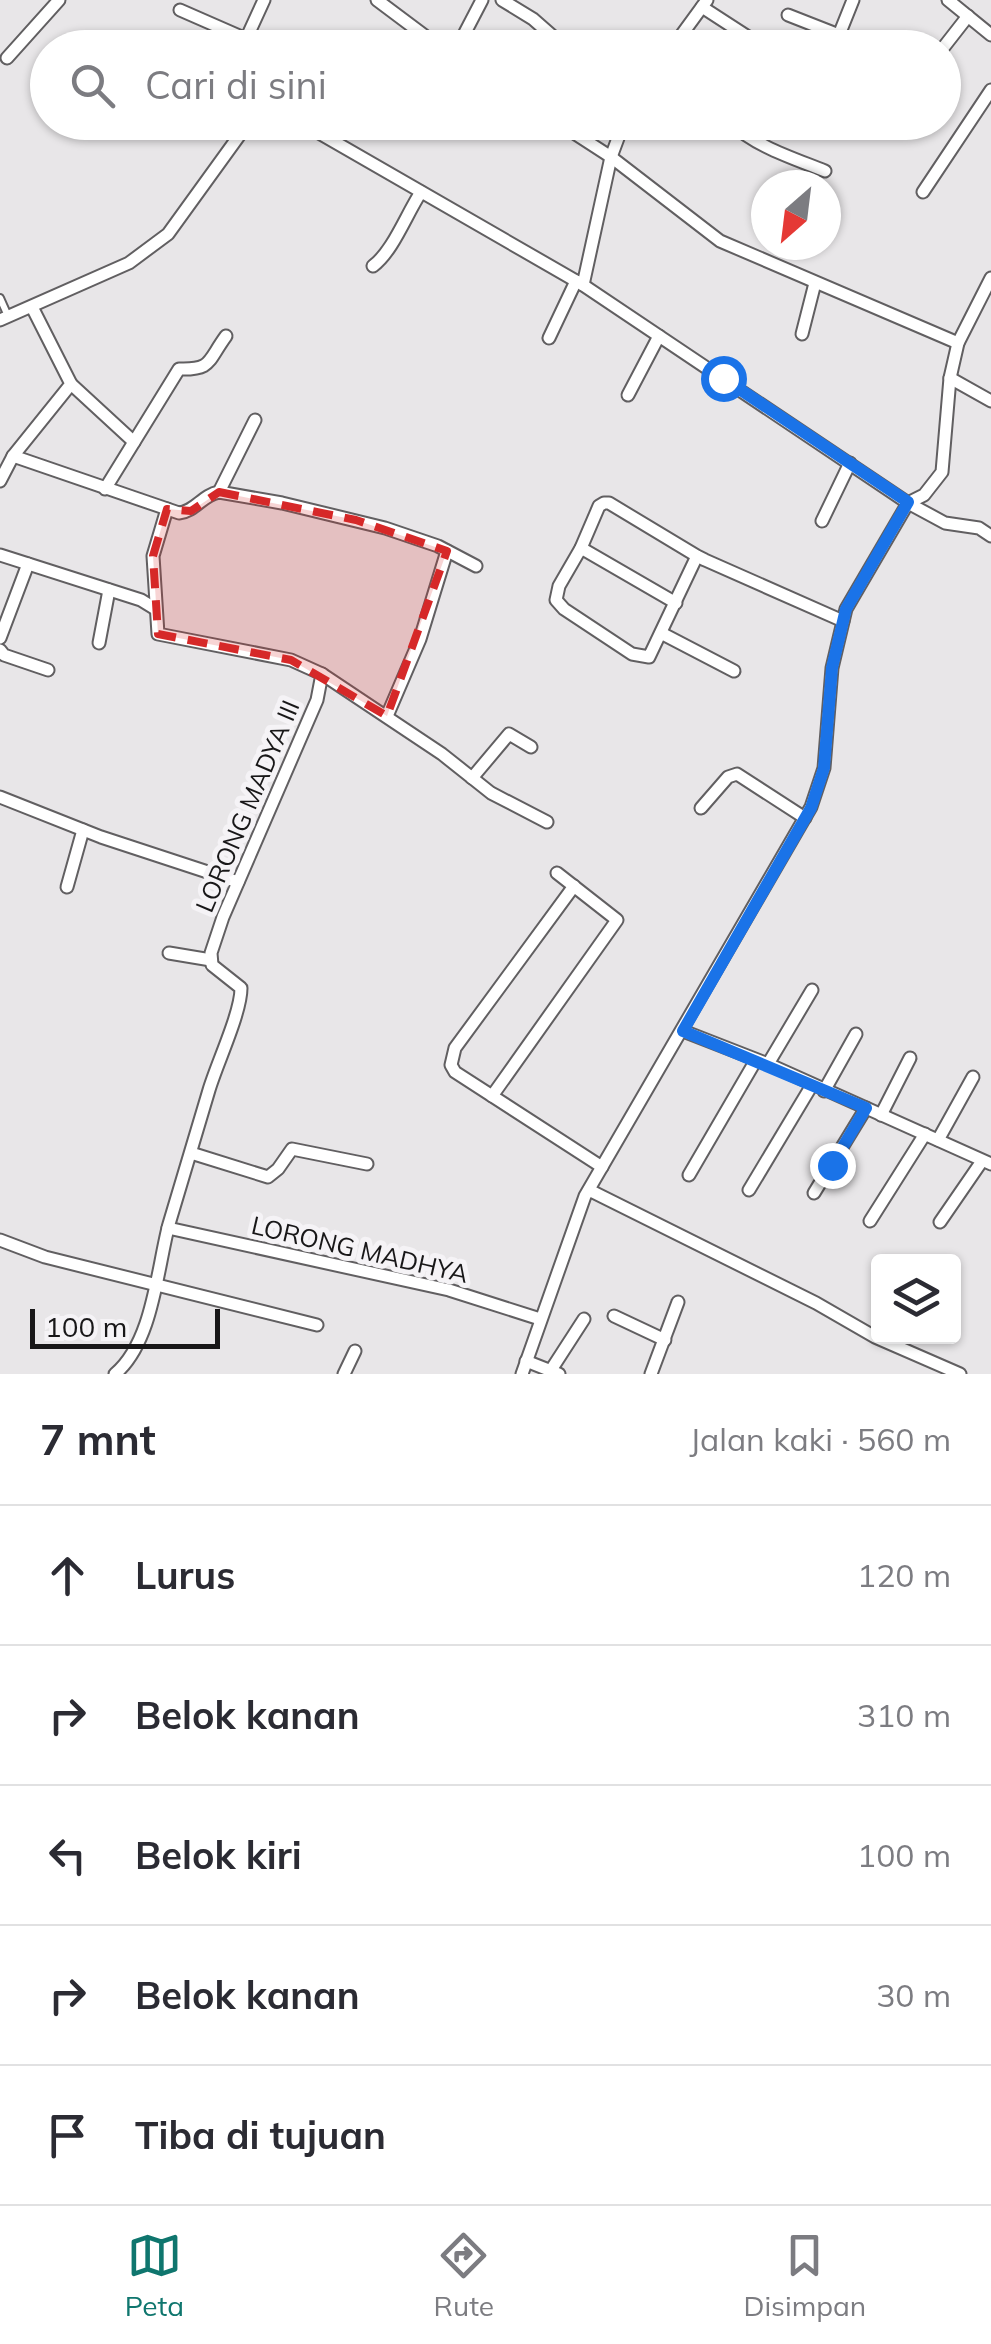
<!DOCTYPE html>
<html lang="id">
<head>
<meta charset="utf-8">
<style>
	:root { --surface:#fff; --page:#f7f7f7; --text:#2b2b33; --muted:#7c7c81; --line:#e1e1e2; --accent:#0f766e }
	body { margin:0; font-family:Mulish,sans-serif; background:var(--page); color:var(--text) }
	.controls { position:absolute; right:30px; bottom:30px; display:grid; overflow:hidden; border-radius:10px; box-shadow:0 2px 8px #0004 }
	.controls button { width:90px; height:90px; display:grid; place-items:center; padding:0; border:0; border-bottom:2px solid var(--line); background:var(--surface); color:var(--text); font:50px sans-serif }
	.compass { position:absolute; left:751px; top:170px; width:90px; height:90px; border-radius:50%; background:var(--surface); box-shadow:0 2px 8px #0004; rotate:208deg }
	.scale { position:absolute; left:30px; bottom:25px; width:190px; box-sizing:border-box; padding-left:10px; border:5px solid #181718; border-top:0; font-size:28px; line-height:35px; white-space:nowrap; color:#181718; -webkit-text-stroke:8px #f5f3f6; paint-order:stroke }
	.stop { position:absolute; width:30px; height:30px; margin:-22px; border:8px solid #1a73e8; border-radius:50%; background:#fff }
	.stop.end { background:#1a73e8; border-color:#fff; box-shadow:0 2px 10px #0008 }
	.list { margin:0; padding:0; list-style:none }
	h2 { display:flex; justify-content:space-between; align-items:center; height:130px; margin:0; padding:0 40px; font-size:42px }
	h2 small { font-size:32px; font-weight:400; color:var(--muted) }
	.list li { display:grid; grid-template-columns:65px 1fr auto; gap:30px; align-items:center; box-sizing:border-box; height:140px; padding:0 40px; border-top:2px solid var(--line) }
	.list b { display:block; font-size:38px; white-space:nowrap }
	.list em { font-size:32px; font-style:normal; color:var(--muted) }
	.icon { flex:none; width:55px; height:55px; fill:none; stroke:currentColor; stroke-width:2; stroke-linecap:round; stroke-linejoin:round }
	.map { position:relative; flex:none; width:991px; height:1374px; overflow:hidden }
	.search { position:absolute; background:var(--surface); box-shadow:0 2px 8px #0004; left:30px; right:30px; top:30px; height:110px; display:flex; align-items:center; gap:25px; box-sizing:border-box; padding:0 35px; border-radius:55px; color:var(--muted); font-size:38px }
	.sheet { height:830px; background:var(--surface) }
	nav { display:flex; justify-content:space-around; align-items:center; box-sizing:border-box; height:140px; border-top:2px solid var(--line); background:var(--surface); font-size:28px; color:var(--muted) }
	nav a { display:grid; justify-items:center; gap:5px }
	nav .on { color:var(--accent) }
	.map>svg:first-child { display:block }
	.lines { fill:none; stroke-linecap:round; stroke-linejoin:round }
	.service-casing { stroke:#615f61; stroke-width:10 }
	.minor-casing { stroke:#615f61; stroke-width:15 }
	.service { stroke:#fff; stroke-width:6 }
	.minor { stroke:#fff; stroke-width:11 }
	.route { stroke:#1a73e8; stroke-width:12 }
	.marked { fill:#d62828; fill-opacity:0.2; stroke:#d62828; stroke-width:8; stroke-dasharray:20 12; stroke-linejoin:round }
	.labels { text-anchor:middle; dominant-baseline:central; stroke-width:10; stroke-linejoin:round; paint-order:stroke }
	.street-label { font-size:25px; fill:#181718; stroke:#f5f3f6 }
</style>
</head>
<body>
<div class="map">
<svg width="991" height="1374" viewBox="0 0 991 1374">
	<rect width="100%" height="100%" fill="#e8e6e8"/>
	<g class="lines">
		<defs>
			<path id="service" d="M0,298L8,316"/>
			<g id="minor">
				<path d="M377,0L441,48"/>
				<path d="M502,0L533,19L566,48"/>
				<path d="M948,0L991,35"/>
				<path d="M702,7L762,46"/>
				<path d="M180,10L244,38"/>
				<path d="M788,15L839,35L853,48"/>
				<path d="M839,35L853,0"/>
				<path d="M139,40L160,48"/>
				<path d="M242,48L264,0"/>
				<path d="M457,48L482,0"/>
				<path d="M672,48L707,0"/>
				<path d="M943,48L968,16"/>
				<path d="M7,58L59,0"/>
				<path d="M300,122L583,285L908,503L846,609L832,668L824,768L811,807L585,1196L522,1374"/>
				<path d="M557,122L611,157L720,241L958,343"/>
				<path d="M730,122C756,147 793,158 825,171"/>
				<path d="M923,192L991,90"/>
				<path d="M373,266C393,251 406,215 421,192"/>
				<path d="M583,285L611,157L624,122"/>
				<path d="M0,320L129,263L168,234L249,122"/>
				<path d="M802,334L815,283"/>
				<path d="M549,338L576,281"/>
				<path d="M950,378L991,401"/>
				<path d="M71,384L134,442"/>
				<path d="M628,395L659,336"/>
				<path d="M13,456L179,513C196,511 202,495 219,492L282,503L385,528L438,546L476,566"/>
				<path d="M0,481L13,456L71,384L32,307"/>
				<path d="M105,489L179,369C212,370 207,362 226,336"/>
				<path d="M219,492L255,420"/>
				<path d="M908,503L924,495L942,472L950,378L958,343L991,278"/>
				<path d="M908,503L945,523L979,528L991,536"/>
				<path d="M822,521L850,463"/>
				<path d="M581,548L676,603"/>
				<path d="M0,555L141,600L154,608"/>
				<path d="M697,556L649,657L632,654L564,609L556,600L559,586L581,548L599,506L604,503H609L697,556L705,560L843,621"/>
				<path d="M661,633L734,671"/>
				<path d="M0,638L28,564"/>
				<path d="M99,643L109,590"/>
				<path d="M0,650L4,655L48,670"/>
				<path d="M322,674L442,754L491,793L547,822"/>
				<path d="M387,716L420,639L447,551"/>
				<path d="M472,778L509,734L531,747"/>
				<path d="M0,797L101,837L238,882"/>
				<path d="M701,808L728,777L737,774L805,818"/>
				<path d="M574,886L455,1048L451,1065L455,1072L602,1167"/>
				<path d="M67,887L83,830"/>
				<path d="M169,953L211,960"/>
				<path d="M683,1031L768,1064L991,1164"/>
				<path d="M768,1064L812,990"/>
				<path d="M824,1091L856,1034"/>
				<path d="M492,1096L617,920L557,873"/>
				<path d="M881,1115L910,1058"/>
				<path d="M938,1140L973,1077"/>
				<path d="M191,1153L268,1177L278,1169L292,1149L367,1164"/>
				<path d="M689,1175L756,1060"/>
				<path d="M589,1190L816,1303L875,1337L960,1374"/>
				<path d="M749,1190L812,1085"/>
				<path d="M814,1193L866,1108"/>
				<path d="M870,1221L925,1134"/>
				<path d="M940,1222L982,1161"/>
				<path d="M168,1228L449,1290L540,1319"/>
				<path d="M0,1240L45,1257L317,1325"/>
				<path d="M614,1316L665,1340"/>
				<path d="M526,1361L559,1374"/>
				<path d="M551,1370L584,1319"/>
				<path d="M115,1374C153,1342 157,1269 169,1224C182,1179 196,1135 209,1090C217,1063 241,1013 241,988L212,965L211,953L223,917L317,700L322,674L291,660L158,634L153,556L167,509"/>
				<path d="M344,1374L355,1351"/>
				<path d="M651,1374L678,1302"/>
			</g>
		</defs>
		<use href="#service" class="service-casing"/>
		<use href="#minor" class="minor-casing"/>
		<use href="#service" class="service"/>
		<use href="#minor" class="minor"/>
	</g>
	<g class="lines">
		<path class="route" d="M723,378L908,502L846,609L832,668L824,768L811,808L683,1031L866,1108L832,1165"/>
	</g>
	<path class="marked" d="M219,492L356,520L447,551L387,716L291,660L158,634L153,556L167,509L191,511Z"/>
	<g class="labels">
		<g class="street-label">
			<text transform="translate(247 806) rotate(-67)">LORONG MADYA III</text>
			<text transform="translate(360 1249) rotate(13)">LORONG MADHYA</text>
		</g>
	</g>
</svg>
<div class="controls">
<button><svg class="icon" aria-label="layers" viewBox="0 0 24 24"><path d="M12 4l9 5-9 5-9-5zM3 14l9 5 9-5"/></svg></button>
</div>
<svg class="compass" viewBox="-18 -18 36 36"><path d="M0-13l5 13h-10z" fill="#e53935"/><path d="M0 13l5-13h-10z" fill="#7c7c81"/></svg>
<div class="scale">100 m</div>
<div class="stop" style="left:723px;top:378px"></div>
<div class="stop end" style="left:832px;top:1165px"></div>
<div class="search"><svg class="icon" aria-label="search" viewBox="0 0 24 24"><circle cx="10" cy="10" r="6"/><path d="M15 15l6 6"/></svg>Cari di sini</div>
</div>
<section class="sheet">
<h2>7 mnt<small>Jalan kaki · 560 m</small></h2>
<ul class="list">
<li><svg class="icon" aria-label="ahead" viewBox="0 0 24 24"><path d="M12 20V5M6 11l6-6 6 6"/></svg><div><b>Lurus</b></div><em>120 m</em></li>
<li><svg class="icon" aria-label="right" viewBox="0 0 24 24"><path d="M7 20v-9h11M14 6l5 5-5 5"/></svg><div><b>Belok kanan</b></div><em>310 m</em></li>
<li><svg class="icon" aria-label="left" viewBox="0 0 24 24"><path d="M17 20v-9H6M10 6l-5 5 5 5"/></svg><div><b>Belok kiri</b></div><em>100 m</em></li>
<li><svg class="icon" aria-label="right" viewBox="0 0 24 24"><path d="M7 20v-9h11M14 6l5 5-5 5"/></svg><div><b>Belok kanan</b></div><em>30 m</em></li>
<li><svg class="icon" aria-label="arrive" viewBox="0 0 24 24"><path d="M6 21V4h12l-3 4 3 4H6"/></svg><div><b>Tiba di tujuan</b></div></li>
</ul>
</section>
<nav>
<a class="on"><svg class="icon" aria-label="map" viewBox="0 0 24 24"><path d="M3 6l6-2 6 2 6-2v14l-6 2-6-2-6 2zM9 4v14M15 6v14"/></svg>Peta</a>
<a><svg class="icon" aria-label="directions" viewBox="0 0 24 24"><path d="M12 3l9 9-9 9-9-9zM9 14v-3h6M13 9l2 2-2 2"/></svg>Rute</a>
<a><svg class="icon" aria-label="saved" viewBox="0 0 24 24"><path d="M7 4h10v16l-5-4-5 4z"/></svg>Disimpan</a>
</nav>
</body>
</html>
